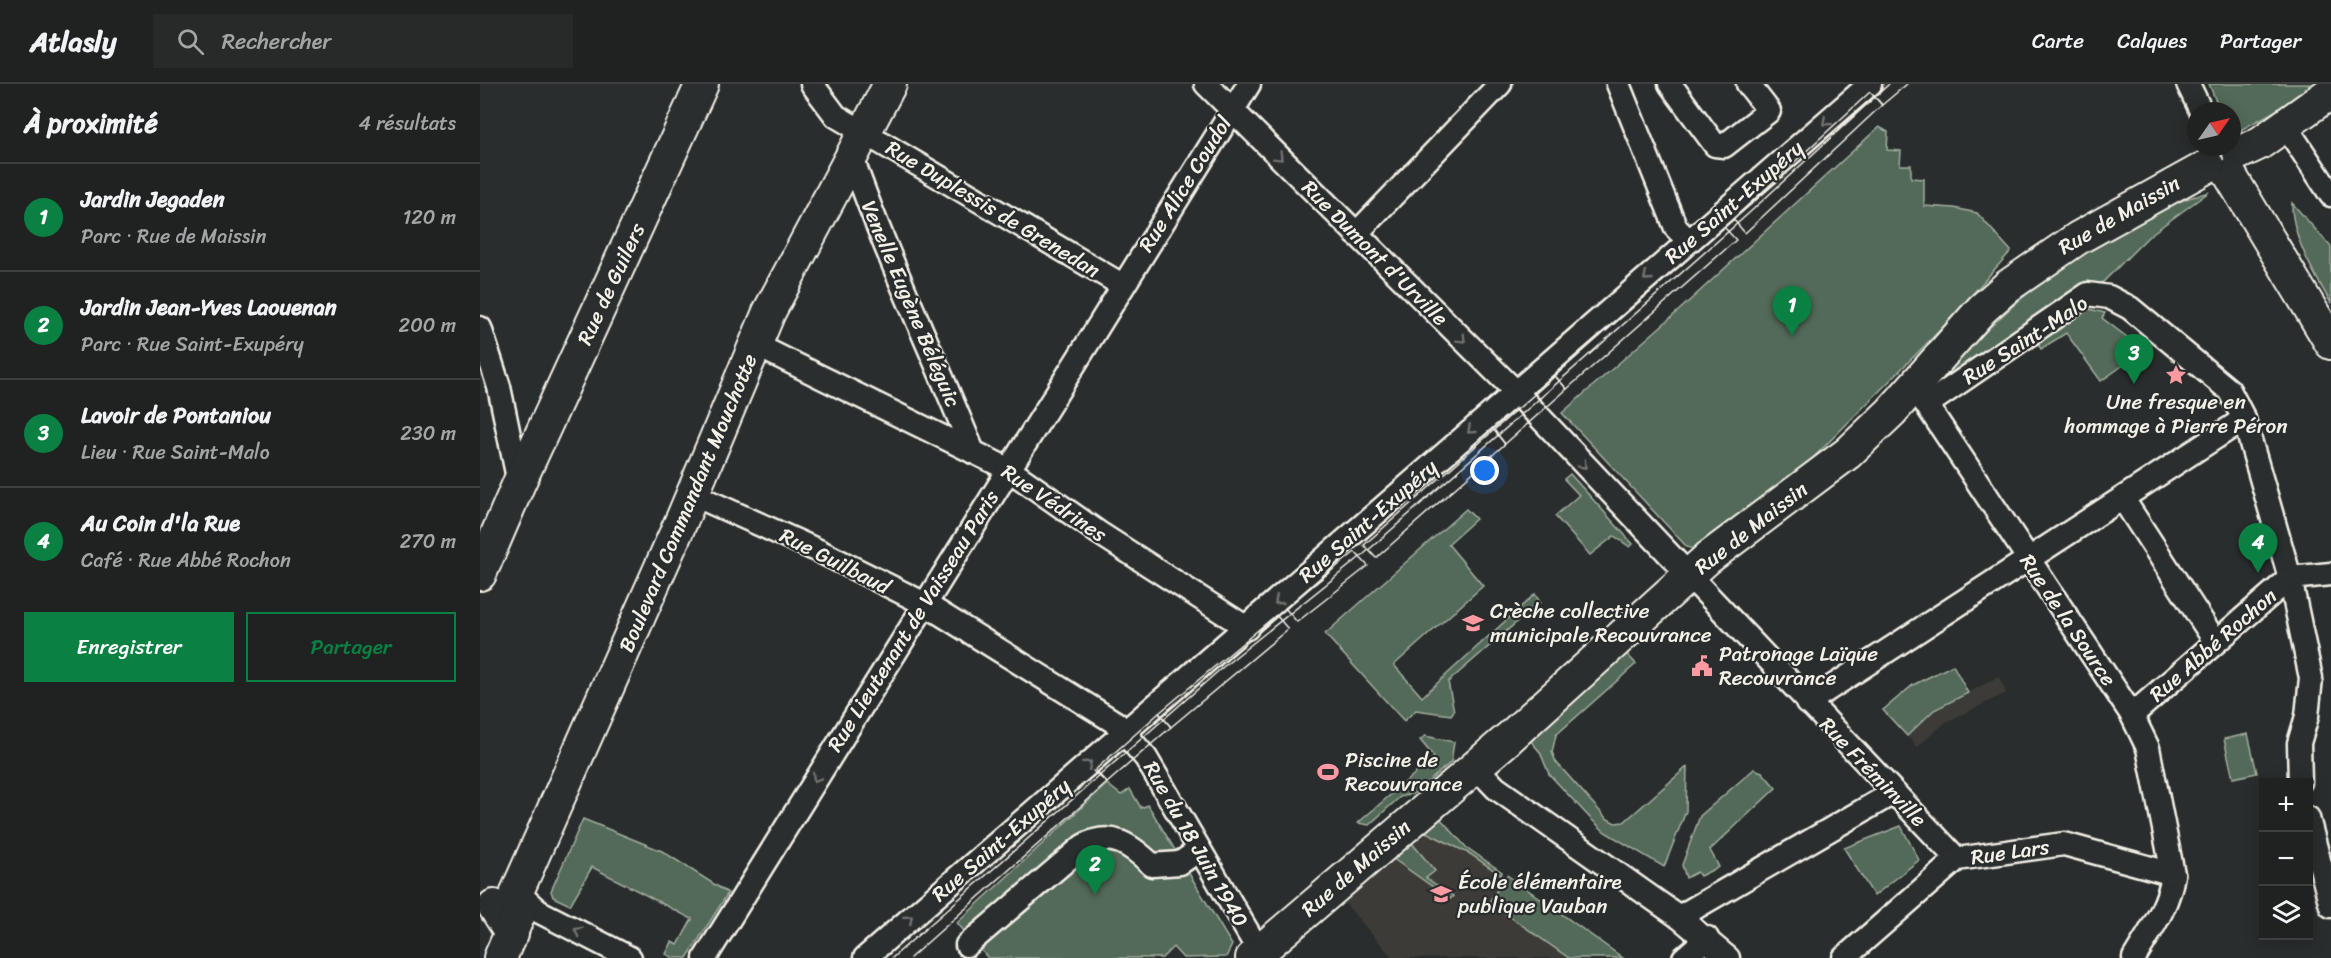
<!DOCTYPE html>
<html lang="fr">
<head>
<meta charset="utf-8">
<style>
	:root { --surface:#202222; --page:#282a2a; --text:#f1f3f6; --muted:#a2a4a5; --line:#3d3f40; --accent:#0b8043 }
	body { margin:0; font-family:Sriracha,sans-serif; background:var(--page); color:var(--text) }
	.controls { position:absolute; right:18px; bottom:18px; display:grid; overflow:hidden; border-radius:0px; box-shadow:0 3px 15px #0003 }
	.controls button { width:54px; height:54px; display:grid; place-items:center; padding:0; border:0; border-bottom:2px solid var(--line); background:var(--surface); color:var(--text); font:30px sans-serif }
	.compass { position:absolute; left:1707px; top:18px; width:54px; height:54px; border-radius:50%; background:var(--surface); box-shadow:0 3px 15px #0003; rotate:56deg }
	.you { position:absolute; left:1005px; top:387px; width:21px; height:21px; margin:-15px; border:4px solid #fff; border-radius:50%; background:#1a73e8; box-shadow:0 0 0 9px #1a73e833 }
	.badge { display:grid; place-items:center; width:39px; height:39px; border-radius:50%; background:var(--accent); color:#fff; font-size:20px; font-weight:700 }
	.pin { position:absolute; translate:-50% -50px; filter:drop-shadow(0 2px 3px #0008) }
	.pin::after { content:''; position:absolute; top:32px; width:21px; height:18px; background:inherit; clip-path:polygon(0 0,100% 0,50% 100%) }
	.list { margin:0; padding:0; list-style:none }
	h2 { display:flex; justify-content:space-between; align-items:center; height:78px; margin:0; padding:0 24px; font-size:26px }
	h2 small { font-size:20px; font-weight:400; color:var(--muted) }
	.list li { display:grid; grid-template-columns:39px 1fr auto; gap:18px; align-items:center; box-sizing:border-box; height:108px; padding:0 24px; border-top:2px solid var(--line) }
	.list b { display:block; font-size:22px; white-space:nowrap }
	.list p { margin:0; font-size:20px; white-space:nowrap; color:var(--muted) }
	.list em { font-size:20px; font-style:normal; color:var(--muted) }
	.actions { display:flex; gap:12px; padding:18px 24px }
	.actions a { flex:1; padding:14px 0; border:2px solid var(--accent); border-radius:0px; text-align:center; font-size:21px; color:var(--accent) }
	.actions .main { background:var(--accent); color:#fff }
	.icon { flex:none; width:33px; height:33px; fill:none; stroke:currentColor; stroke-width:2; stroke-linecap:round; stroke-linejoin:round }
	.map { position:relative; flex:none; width:1851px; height:874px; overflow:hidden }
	header { display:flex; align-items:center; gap:36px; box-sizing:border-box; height:84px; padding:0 30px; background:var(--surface); border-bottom:2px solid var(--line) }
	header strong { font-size:28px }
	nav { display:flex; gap:33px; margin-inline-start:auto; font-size:21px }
	.search { width:420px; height:54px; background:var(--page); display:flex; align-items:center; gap:15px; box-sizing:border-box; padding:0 21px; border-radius:0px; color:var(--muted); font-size:22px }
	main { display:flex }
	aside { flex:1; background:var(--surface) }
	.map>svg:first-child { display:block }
	.built { fill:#3d3b38 }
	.green { fill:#526a58; stroke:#a3aea0; stroke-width:1.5 }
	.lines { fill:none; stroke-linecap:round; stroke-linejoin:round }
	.street-casing { stroke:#f4f1e8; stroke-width:27 }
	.secondary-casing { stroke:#f4f1e8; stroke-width:36 }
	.street { stroke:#2a2d2e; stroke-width:22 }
	.secondary { stroke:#2a2d2e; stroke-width:32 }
	.tram { stroke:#f4f1e8; stroke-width:1.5 }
	.oneway { stroke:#71726f }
	.labels { text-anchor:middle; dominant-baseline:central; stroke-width:4.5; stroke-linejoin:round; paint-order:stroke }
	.street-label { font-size:21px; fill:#f4f1e8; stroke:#2a2d2e }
	.poi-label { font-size:21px; fill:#f4f1e8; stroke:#2a2d2e; text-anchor:start }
</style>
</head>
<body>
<header>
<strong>Atlasly</strong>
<div class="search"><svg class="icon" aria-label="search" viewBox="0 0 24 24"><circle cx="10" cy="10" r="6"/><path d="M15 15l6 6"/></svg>Rechercher</div>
<nav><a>Carte</a><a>Calques</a><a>Partager</a></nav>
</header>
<main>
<aside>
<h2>À proximité<small>4 résultats</small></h2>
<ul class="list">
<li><span class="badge">1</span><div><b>Jardin Jegaden</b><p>Parc · Rue de Maissin</p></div><em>120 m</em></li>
<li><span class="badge">2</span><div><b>Jardin Jean-Yves Laouenan</b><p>Parc · Rue Saint-Exupéry</p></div><em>200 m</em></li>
<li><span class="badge">3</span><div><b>Lavoir de Pontaniou</b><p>Lieu · Rue Saint-Malo</p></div><em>230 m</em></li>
<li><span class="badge">4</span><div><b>Au Coin d'la Rue</b><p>Café · Rue Abbé Rochon</p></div><em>270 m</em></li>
</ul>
<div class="actions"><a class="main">Enregistrer</a><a>Partager</a></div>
</aside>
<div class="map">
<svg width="1851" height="874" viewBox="0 0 1851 874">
	<rect width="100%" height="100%" fill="#2a2d2e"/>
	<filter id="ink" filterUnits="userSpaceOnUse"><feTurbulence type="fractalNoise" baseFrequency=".0167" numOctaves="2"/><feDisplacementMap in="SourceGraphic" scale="12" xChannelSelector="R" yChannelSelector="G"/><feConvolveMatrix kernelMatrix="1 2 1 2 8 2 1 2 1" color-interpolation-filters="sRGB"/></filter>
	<g filter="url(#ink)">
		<g class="built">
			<path d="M1519,593L1526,609L1466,638L1437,663L1427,652L1456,625Z"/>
			<path d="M959,733L986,763L1143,874H913L862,816Z"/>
		</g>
		<g class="green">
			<path d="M1729,0H1832L1795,27L1759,47L1752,44V27H1740Z"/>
			<path d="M1399,43L1408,48L1407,66L1421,67L1420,81H1431V94L1444,95V122L1474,124L1497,129L1531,167L1463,243L1331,376L1213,465L1207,463L1082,329L1196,229Z"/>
			<path d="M1729,108L1670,151L1623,198L1616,200L1455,306C1514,224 1631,134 1729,108Z"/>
			<path d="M1812,119L1851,163V219C1835,192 1811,151 1812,119Z"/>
			<path d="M1609,225L1625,229L1622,234L1651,256L1639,268L1645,280L1621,297L1586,249L1561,265L1555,256Z"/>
			<path d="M1090,390L1153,460L1150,463L1134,452L1110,471L1075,432L1099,411L1084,395Z"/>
			<path d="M986,425L996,435L968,460L1003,502L914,581L942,613L1055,510L1060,518L968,598L974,627L971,631L936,626L924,637L845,550Z"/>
			<path d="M1146,569L1156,580L1076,651L1072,668L1076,678L1126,734L1135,739L1144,738L1207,683L1206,727L1184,783L1125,748L1110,734L1069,690L1060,668L1049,655Z"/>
			<path d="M1473,581L1488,609L1454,626L1427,652L1403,626L1433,601Z"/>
			<path d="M1768,650L1777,689L1753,694L1744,655Z"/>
			<path d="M945,652L974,658L971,678L935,709L920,713L889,741L878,739L954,673L940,656Z"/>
			<path d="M1274,685L1282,688L1296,704L1230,766L1239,783L1220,792L1217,788L1206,794L1202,781L1220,732Z"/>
			<path d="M627,700L641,711L650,705L661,724L668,721L752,861L746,873L703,874L693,863L682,874H508L477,839Z"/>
			<path d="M959,733L986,763L1022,788L1021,791L990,770L944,747Z"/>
			<path d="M103,735L182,767L248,809L207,874H194L186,870L192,858L198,861L212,835L112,783L90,821L73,813L71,807Z"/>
			<path d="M1421,742L1439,776L1394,812L1364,764Z"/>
			<path d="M931,758L955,787L946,794L973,812L970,815L912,774Z"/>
			<path d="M1027,791L1143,874H1089L1009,818Z"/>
		</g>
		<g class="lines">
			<defs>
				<g id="street">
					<path d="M332,0L356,32L642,201"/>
					<path d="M726,0L1036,308L1477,775"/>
					<path d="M1138,0L1196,144L1209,157"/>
					<path d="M1190,0L1235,61L1244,62L1289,27L1268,0"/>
					<path d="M1708,0L1721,27"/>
					<path d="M1805,41L1851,111"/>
					<path d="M371,71C406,172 453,268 493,368"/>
					<path d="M876,150L1020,0"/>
					<path d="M0,244L19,303L39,399"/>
					<path d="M276,261L528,385L619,449L767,544"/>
					<path d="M1438,308L1652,631L1668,664L1693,790C1689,822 1670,847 1654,874"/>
					<path d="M1448,320L1608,210L1629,213L1650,224L1749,306L1764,335L1810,494L1831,594L1827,632L1819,659L1820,698"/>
					<path d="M212,410L341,468L445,520L636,639L666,674L783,874"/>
					<path d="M1643,415L1735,557"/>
					<path d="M1327,619L1764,335"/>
					<path d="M1652,631L1810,494L1851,490"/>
					<path d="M995,682L1016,704L1199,833L1248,874"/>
					<path d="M1828,734L1851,822"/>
					<path d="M32,812L37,808L58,827L150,874"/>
					<path d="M1199,833L1413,709"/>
					<path d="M487,861L603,762C631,746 651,761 672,781L700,779L719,766"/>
					<path d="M225,874L769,0"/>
					<path d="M385,874L1390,0"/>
					<path d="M1204,874L1227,854"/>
					<path d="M1364,874L1477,775L1584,760L1693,790"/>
				</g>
				<g id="secondary">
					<path d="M1759,69L1780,59L1851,8"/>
					<path d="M1750,91L1851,259"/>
					<path d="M0,490L39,399L222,0"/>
					<path d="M14,822L32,850"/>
					<path d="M20,874L40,828L37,808L40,801L203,433L289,228L410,0"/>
					<path d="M772,874L1029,654L1228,474L1368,369L1411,328L1502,225L1528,202L1598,154L1728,82"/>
				</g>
			</defs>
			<use href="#street" class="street-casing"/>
			<use href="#secondary" class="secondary-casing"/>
			<use href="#street" class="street"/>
			<use href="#secondary" class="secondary"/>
			<g class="tram">
				<path d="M1390,8L1402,21L1265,149L1253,135Z"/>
				<path d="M1398,16L1402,21L1427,0"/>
				<path d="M1244,143L1256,156L1087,305L1075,292Z"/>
				<path d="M1075,292L1087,305L1025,360L1014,346Z"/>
				<path d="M1014,346L1025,360L896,474L884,461Z"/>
				<path d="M875,468L888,482L817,538L805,524Z"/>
				<path d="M796,531L808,545L691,643L679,629Z"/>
				<path d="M679,629L691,643L627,699L615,686Z"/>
				<path d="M412,874L743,583L884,470L1268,130L1409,0"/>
				<path d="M430,874L627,699L613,687"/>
			</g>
		</g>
		<defs><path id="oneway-chevron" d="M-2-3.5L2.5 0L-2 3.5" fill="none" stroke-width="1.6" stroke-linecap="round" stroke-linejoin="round" transform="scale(1.5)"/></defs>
		<g class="oneway">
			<use href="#oneway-chevron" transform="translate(1346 38) rotate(139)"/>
			<use href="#oneway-chevron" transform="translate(799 73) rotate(45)"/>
			<use href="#oneway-chevron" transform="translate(1167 193) rotate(139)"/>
			<use href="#oneway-chevron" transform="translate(982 255) rotate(45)"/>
			<use href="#oneway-chevron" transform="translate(991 346) rotate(139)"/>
			<use href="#oneway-chevron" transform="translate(1103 381) rotate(47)"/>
			<use href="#oneway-chevron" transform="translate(798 517) rotate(139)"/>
			<use href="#oneway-chevron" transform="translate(608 680) rotate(-41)"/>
			<use href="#oneway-chevron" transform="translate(336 694) rotate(122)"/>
			<use href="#oneway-chevron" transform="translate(429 835) rotate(-41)"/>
			<use href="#oneway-chevron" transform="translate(98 847) rotate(-153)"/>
		</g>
	</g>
	<defs>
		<symbol id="sight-bare" viewBox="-9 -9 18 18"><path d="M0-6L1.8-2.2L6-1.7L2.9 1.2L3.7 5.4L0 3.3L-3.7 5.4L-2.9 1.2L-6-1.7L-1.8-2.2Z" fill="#ff9aa2" stroke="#2a2d2e" stroke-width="2.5" paint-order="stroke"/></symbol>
		<symbol id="school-bare" viewBox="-9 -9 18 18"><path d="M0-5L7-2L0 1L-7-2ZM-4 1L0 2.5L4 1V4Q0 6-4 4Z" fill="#ff9aa2" stroke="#2a2d2e" stroke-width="2.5" paint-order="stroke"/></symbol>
		<symbol id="civic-bare" viewBox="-9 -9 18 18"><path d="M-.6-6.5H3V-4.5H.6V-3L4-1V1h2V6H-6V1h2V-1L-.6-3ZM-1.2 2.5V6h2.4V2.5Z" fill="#ff9aa2" stroke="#2a2d2e" stroke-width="2.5" paint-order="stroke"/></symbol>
		<symbol id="stadium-bare" viewBox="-9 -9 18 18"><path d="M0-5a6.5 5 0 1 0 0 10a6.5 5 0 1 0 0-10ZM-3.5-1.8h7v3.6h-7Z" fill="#ff9aa2" stroke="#2a2d2e" stroke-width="2.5" paint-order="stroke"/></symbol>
	</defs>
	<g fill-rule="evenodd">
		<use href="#sight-bare" x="1681" y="276" width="30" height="30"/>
		<use href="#school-bare" x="978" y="524" width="30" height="30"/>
		<use href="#civic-bare" x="1207" y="567" width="30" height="30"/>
		<use href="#stadium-bare" x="833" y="673" width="30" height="30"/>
		<use href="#school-bare" x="946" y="795" width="30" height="30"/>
	</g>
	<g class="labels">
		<g class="street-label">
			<text transform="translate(705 100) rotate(-58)">Rue Alice Coudol</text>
			<text transform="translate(1254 118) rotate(-41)">Rue Saint-Exupéry</text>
			<text transform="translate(513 125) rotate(31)">Rue Duplessis de Grenedan</text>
			<text transform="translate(1639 131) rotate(-30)">Rue de Maissin</text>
			<text transform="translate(895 169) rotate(45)">Rue Dumont d'Urville</text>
			<text transform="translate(131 200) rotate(-65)">Rue de Guilers</text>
			<text transform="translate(431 220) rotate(67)">Venelle Eugène Béléguic</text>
			<text transform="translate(1545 256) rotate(-33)">Rue Saint-Malo</text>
			<text transform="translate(208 419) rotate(-67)">Boulevard Commandant Mouchotte</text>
			<text transform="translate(574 419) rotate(34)">Rue Védrines</text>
			<text transform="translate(888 437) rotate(-41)">Rue Saint-Exupéry</text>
			<text transform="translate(1271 444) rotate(-38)">Rue de Maissin</text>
			<text transform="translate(355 477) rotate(27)">Rue Guilbaud</text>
			<text transform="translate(1588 536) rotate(56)">Rue de la Source</text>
			<text transform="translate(433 537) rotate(-58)">Rue Lieutenant de Vaisseau Paris</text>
			<text transform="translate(1733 561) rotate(-41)">Rue Abbé Rochon</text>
			<text transform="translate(1393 688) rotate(46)">Rue Fréminville</text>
			<text transform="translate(521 756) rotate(-41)">Rue Saint-Exupéry</text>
			<text transform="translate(716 760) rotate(60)">Rue du 18 Juin 1940</text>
			<text transform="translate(1530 768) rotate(-8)">Rue Lars</text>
			<text transform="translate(876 784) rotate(-41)">Rue de Maissin</text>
		</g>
		<g class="poi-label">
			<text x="1696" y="318" text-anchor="middle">Une fresque en<tspan x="1696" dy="24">hommage à Pierre Péron</tspan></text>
			<text x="1010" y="527">Crèche collective<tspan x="1010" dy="24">municipale Recouvrance</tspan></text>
			<text x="1239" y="570">Patronage Laïque<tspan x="1239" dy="24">Recouvrance</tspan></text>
			<text x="865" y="676">Piscine de<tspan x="865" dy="24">Recouvrance</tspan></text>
			<text x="978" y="798">École élémentaire<tspan x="978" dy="24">publique Vauban</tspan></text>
		</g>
	</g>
</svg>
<div class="controls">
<button>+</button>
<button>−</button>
<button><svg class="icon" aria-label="layers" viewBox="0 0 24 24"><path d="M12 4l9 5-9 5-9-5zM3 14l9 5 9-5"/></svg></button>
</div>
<svg class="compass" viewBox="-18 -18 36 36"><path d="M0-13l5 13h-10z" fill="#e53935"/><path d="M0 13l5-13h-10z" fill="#a2a4a5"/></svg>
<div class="you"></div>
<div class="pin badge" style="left:1312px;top:252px">1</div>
<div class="pin badge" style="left:615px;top:811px">2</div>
<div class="pin badge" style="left:1654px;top:300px">3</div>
<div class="pin badge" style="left:1778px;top:489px">4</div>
</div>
</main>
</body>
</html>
